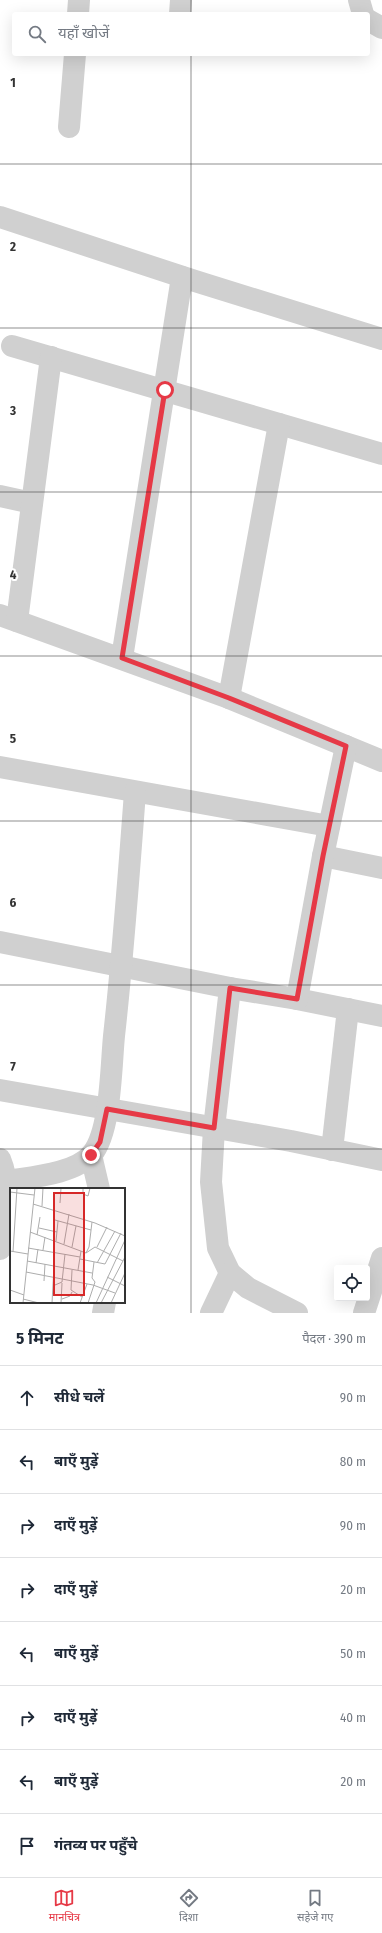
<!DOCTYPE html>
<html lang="hi">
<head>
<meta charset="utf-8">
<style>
	:root { --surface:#fff; --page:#f2f2f3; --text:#1f2937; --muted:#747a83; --line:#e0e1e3; --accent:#e63946 }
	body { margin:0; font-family:"Fira Sans Condensed","Noto Sans Devanagari",sans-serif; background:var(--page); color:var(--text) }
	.controls { position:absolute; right:12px; bottom:12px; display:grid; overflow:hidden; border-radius:4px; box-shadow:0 4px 16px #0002 }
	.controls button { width:36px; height:36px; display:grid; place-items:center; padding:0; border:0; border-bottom:1px solid var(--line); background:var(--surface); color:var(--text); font:20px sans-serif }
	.stop { position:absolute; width:12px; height:12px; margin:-9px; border:3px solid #e63946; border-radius:50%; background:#fff }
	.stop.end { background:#e63946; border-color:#fff; box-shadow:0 1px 4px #0008 }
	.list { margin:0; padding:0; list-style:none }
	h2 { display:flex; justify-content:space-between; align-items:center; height:52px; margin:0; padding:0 16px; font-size:17px }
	h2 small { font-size:13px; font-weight:400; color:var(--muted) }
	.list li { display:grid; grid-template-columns:26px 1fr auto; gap:12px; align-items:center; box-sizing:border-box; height:64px; padding:0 16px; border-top:1px solid var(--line) }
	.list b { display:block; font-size:15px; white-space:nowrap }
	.list em { font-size:13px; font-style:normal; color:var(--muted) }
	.icon { flex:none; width:22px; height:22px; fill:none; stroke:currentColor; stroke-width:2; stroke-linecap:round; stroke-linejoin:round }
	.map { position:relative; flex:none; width:382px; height:1313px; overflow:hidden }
	.search { position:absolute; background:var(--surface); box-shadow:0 4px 16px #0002; left:12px; right:12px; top:12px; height:44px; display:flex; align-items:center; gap:10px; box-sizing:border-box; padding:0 14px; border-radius:4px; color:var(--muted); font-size:15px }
	.sheet { height:564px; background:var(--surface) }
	nav { display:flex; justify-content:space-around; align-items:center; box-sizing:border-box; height:56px; border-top:1px solid var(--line); background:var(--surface); font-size:11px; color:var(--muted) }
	nav a { display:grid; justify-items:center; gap:2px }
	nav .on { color:var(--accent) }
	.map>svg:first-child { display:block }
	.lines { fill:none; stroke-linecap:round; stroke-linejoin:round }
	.street { stroke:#d0d0d0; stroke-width:22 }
	.route { stroke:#e63946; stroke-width:5 }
	.grid { fill:none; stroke:#333; stroke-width:1; stroke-opacity:0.55 }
	.inset-road { fill:none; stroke:#adadad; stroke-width:1 }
	.view { fill:#d62828; fill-opacity:0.15; stroke:#d62828; stroke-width:2 }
	.inset-edge { fill:none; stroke:#333; stroke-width:2 }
	.grid-label { font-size:13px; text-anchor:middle; font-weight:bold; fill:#333; stroke:#fff; stroke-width:4; stroke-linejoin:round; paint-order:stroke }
</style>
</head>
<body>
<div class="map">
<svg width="382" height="1313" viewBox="0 0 382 1313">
	<rect width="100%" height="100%" fill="#fff"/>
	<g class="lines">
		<g class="street">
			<path d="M359,0L363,14"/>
			<path d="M78,14L79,0"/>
			<path d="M180,14L181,0"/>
			<path d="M368,20L382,28"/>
			<path d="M69,127L75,54"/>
			<path d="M0,217L195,281L382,339"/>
			<path d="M12,346L382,454"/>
			<path d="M0,496L32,503"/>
			<path d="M0,615L229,698L382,761"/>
			<path d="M17,621L51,357"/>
			<path d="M122,658L182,277"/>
			<path d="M229,698L279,424"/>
			<path d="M0,767L329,826"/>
			<path d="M323,856L382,868"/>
			<path d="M0,942L230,988L297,999L382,1016"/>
			<path d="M230,988L214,1128L211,1182L218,1248L230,1273L248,1288L297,1313"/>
			<path d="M297,999L323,856L346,746"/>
			<path d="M0,1090L291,1141L382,1160"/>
			<path d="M332,1150L348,1009"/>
			<path d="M91,1155L99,1189"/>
			<path d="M0,1159C12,1188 5,1218 0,1249"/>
			<path d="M7,1181C31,1177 75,1174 92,1154C111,1131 111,1066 114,1036C123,955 129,873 135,792"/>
			<path d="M103,1313L105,1302"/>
			<path d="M211,1313L230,1273"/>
			<path d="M364,1313L382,1258"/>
		</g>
	</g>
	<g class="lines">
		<path class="route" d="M91,1155L100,1142L107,1109L214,1128L230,988L297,999L323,856L346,746L229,698L122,658L165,390"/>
	</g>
	<path class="grid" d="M191,0V14M191,54V1313M0,164H382M0,328H382M0,492H382M0,656H382M0,821H382M0,985H382M0,1149H382"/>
	<g transform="translate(10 1188)">
		<rect width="115" height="115" fill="#fff"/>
		<path class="inset-road" d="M73,0V6L78,8L80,0M0,4L24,7M50,15L51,0M23,16L85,35L115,48M32,18L33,0M45,32L81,42M29,40L47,44M20,44L76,65L85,59L113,73M27,47L30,29M46,53L48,33M54,56L59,26M62,59L66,38M87,59L97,39M18,60L70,69M33,62L35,49M0,63L18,66M3,64L7,0M76,65L79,59L82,34M70,71L95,76L111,45M17,73L82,85M26,75L28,61M87,75L105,43M62,82L61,102L72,109M68,82L71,63M16,84L83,97L105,105M97,89L115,98M34,93L35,76M45,97L52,94L55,66M0,102L14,107M13,111L29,115M52,111L60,108L62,104M13,115L25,0M42,115L44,78M51,115L52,95M70,115L77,96M78,115L85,94L82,90L84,74M86,115L115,52M91,115L115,69M101,115L115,85"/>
		<path class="view" d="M44,5H74V107H44Z"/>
		<rect width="115" height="115" class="inset-edge"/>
	</g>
	<g class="grid-label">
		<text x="13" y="87">1</text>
		<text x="13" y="251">2</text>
		<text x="13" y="415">3</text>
		<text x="13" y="579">4</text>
		<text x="13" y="743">5</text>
		<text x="13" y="907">6</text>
		<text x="13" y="1071">7</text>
	</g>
</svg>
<div class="controls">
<button><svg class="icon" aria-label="locate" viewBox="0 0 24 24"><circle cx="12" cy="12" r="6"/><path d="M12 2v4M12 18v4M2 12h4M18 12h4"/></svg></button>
</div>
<div class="stop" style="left:165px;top:390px"></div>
<div class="stop end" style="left:91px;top:1155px"></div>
<div class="search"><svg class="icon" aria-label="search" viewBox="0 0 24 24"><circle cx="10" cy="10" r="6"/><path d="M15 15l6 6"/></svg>यहाँ खोजें</div>
</div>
<section class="sheet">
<h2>5 मिनट<small>पैदल · 390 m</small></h2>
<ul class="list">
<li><svg class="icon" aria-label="ahead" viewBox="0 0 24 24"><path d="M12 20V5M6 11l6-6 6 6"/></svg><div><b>सीधे चलें</b></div><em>90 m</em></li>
<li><svg class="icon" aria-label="left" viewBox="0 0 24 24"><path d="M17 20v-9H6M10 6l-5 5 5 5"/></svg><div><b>बाएँ मुड़ें</b></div><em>80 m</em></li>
<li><svg class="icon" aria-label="right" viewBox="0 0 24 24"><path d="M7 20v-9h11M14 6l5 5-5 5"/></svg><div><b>दाएँ मुड़ें</b></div><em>90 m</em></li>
<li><svg class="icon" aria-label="right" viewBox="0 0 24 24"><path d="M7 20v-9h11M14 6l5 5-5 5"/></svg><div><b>दाएँ मुड़ें</b></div><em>20 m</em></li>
<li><svg class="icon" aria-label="left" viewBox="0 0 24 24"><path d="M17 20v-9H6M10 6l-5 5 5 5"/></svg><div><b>बाएँ मुड़ें</b></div><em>50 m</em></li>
<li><svg class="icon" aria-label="right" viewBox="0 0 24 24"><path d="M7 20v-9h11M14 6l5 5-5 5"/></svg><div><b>दाएँ मुड़ें</b></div><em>40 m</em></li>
<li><svg class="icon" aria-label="left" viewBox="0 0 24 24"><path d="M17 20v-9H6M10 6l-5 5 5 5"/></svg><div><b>बाएँ मुड़ें</b></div><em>20 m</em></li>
<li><svg class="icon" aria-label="arrive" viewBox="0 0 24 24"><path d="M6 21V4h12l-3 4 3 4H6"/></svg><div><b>गंतव्य पर पहुँचे</b></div></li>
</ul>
</section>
<nav>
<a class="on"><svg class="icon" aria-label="map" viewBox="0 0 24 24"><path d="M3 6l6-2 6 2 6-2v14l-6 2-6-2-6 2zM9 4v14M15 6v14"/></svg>मानचित्र</a>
<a><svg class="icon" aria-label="directions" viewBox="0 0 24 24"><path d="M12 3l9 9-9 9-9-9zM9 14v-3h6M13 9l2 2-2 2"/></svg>दिशा</a>
<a><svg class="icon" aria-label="saved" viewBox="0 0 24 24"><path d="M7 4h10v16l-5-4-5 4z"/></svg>सहेजे गए</a>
</nav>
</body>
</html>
